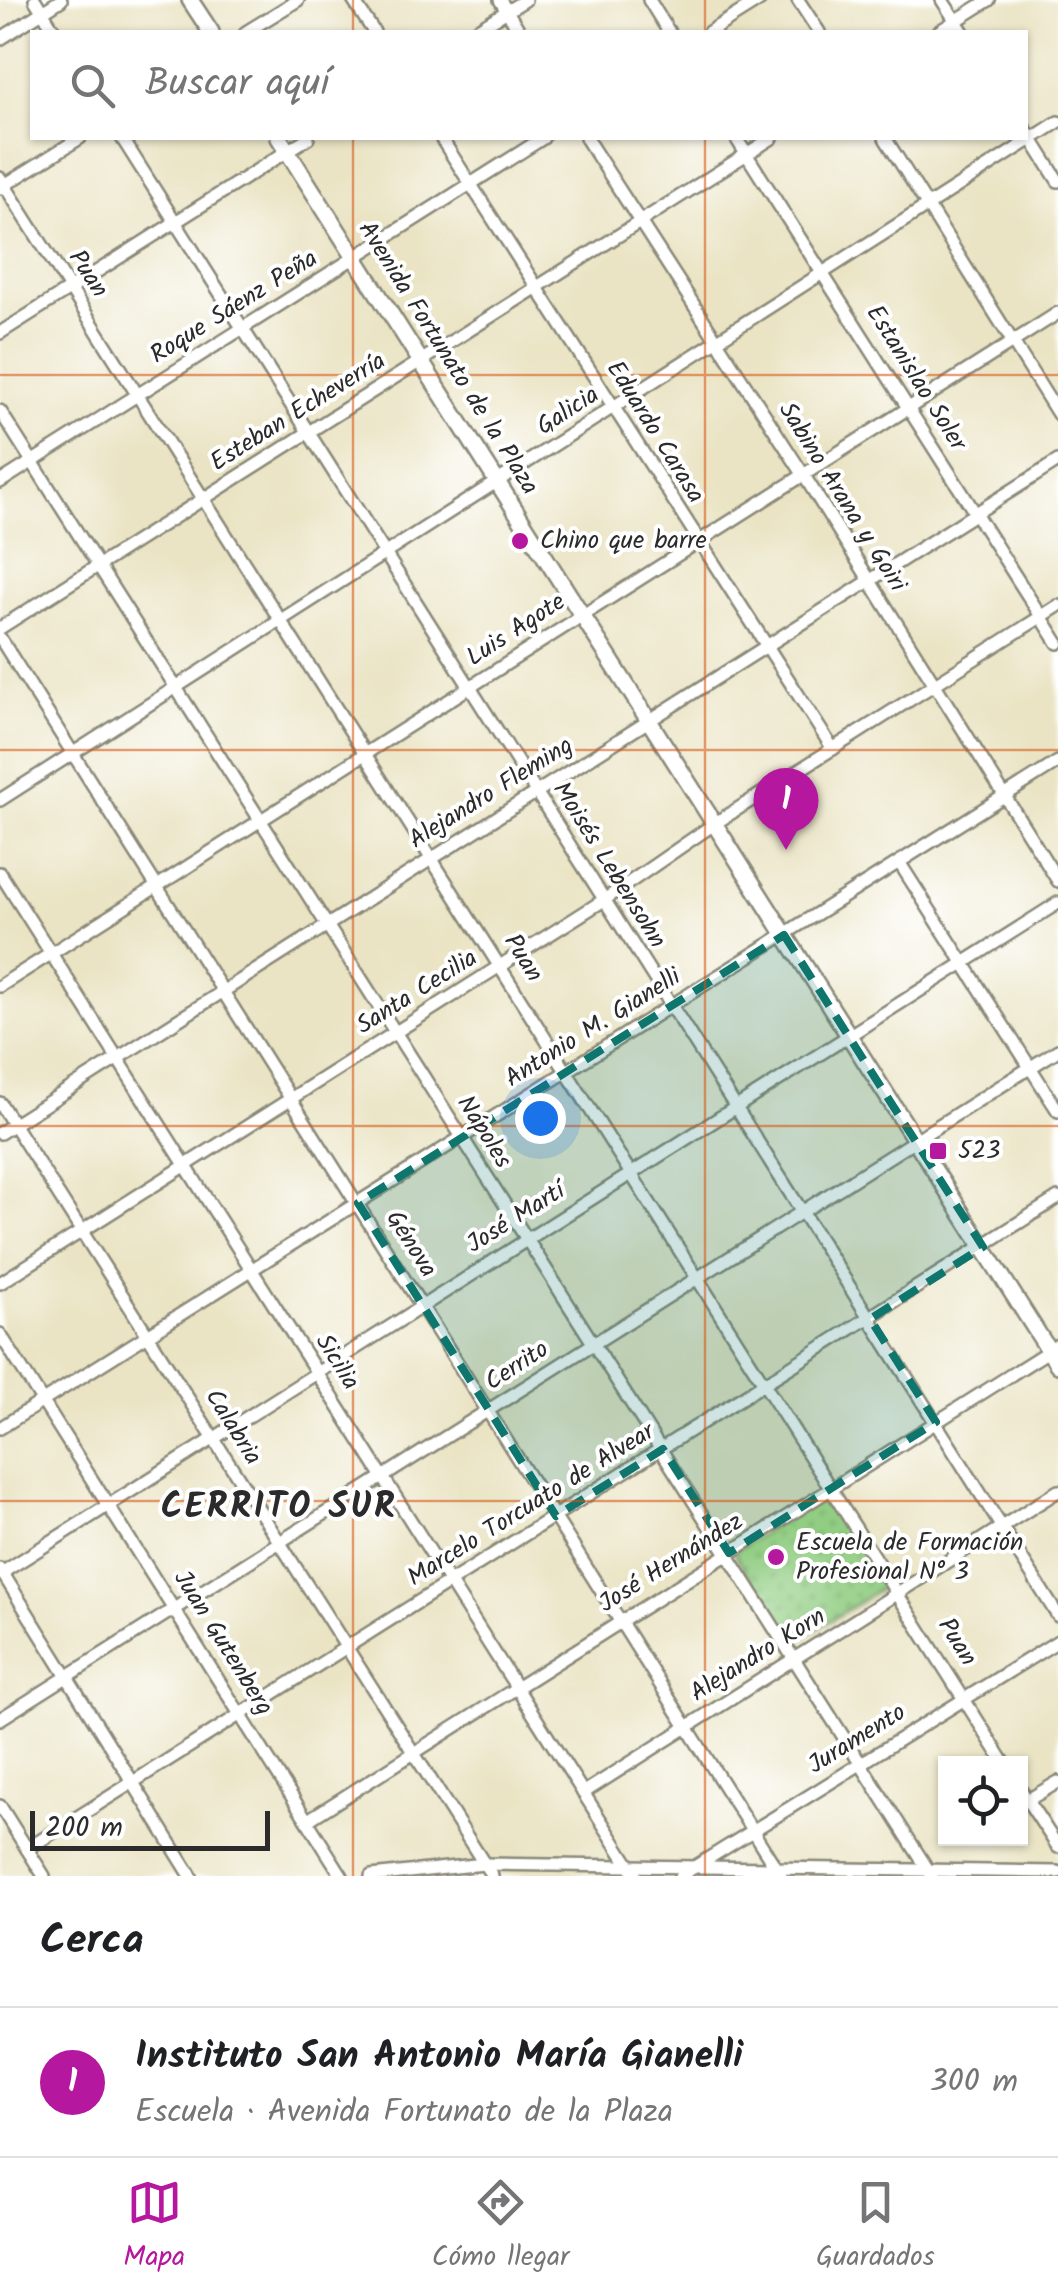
<!DOCTYPE html>
<html lang="es">
<head>
<meta charset="utf-8">
<style>
	:root { --surface:#fff; --page:#f6f6f6; --text:#202124; --muted:#757577; --line:#e0e0e0; --accent:#b5179e }
	body { margin:0; font-family:Kalam,sans-serif; background:var(--page); color:var(--text) }
	.controls { position:absolute; right:30px; bottom:30px; display:grid; overflow:hidden; border-radius:0px; box-shadow:0 2px 8px #0004 }
	.controls button { width:90px; height:90px; display:grid; place-items:center; padding:0; border:0; border-bottom:2px solid var(--line); background:var(--surface); color:var(--text); font:50px sans-serif }
	.scale { position:absolute; left:30px; bottom:25px; width:240px; box-sizing:border-box; padding-left:10px; border:5px solid #2b2b2b; border-top:0; font-size:28px; line-height:35px; white-space:nowrap; color:#2b2b2b; -webkit-text-stroke:8px #fff; paint-order:stroke }
	.you { position:absolute; left:540px; top:1118px; width:35px; height:35px; margin:-25px; border:8px solid #fff; border-radius:50%; background:#1a73e8; box-shadow:0 0 0 15px #1a73e833 }
	.badge { display:grid; place-items:center; width:65px; height:65px; border-radius:50%; background:var(--accent); color:#fff; font-size:32px; font-weight:700 }
	.pin { position:absolute; translate:-50% -82px; filter:drop-shadow(0 2px 5px #0008) }
	.pin::after { content:''; position:absolute; top:52px; width:35px; height:30px; background:inherit; clip-path:polygon(0 0,100% 0,50% 100%) }
	.list { margin:0; padding:0; list-style:none }
	h2 { display:flex; justify-content:space-between; align-items:center; height:130px; margin:0; padding:0 40px; font-size:42px }
	h2 small { font-size:32px; font-weight:400; color:var(--muted) }
	.list li { display:grid; grid-template-columns:65px 1fr auto; gap:30px; align-items:center; box-sizing:border-box; height:150px; padding:0 40px; border-top:2px solid var(--line) }
	.list b { display:block; font-size:38px; white-space:nowrap }
	.list p { margin:0; font-size:32px; white-space:nowrap; color:var(--muted) }
	.list em { font-size:32px; font-style:normal; color:var(--muted) }
	.icon { flex:none; width:55px; height:55px; fill:none; stroke:currentColor; stroke-width:2; stroke-linecap:round; stroke-linejoin:round }
	.map { position:relative; flex:none; width:1058px; height:1876px; overflow:hidden }
	.search { position:absolute; background:var(--surface); box-shadow:0 2px 8px #0004; left:30px; right:30px; top:30px; height:110px; display:flex; align-items:center; gap:25px; box-sizing:border-box; padding:0 35px; border-radius:0px; color:var(--muted); font-size:38px }
	.sheet { height:280px; background:var(--surface) }
	nav { display:flex; justify-content:space-around; align-items:center; box-sizing:border-box; height:140px; border-top:2px solid var(--line); background:var(--surface); font-size:28px; color:var(--muted) }
	nav a { display:grid; justify-items:center; gap:5px }
	nav .on { color:var(--accent) }
	.map>svg:first-child { display:block }
	.grass { fill:url(#grass-dots); stroke:#5e7c56; stroke-width:2.5 }
	.lines { fill:none; stroke-linecap:round; stroke-linejoin:round }
	.minor-casing { stroke:#8a8878; stroke-width:16 }
	.major-casing { stroke:#8a8878; stroke-width:20 }
	.minor { stroke:#fff; stroke-width:11 }
	.major { stroke:#fff; stroke-width:15 }
	.marked { fill:#0f766e; fill-opacity:0.2; stroke:#0f766e; stroke-width:8; stroke-dasharray:20 12; stroke-linejoin:round }
	.grid { fill:none; stroke:#d5540f; stroke-width:2.5; stroke-opacity:0.55 }
	.poi-dot { fill:#b5179e; stroke:#fff; stroke-width:4 }
	.labels { text-anchor:middle; dominant-baseline:central; stroke-width:8; stroke-linejoin:round; paint-order:stroke }
	.street-label { font-size:25px; fill:#2b2b2b; stroke:#fff }
	.poi-label { font-size:25px; fill:#2b2b2b; stroke:#fff; text-anchor:start }
	.district-label { font-size:35px; font-weight:bold; letter-spacing:2.5px; fill:#2b2b2b; stroke:#fff }
</style>
</head>
<body>
<div class="map">
<svg width="1058" height="1876" viewBox="0 0 1058 1876">
	<defs>
		<pattern id="grass-dots" width="8" height="8" patternUnits="userSpaceOnUse" patternTransform="scale(2.5)"><rect width="8" height="8" fill="#91cd82"/><path d="M2 2h.1M6 6h.1" fill="none" stroke="#7db070" stroke-width="1.8" stroke-linecap="round"/></pattern>
	</defs>
	<rect width="100%" height="100%" fill="#fff"/>
	<filter id="ink" filterUnits="userSpaceOnUse"><feTurbulence type="fractalNoise" baseFrequency=".01" numOctaves="2"/><feDisplacementMap in="SourceGraphic" scale="20" xChannelSelector="R" yChannelSelector="G"/><feConvolveMatrix kernelMatrix="1 2 1 2 8 2 1 2 1" color-interpolation-filters="sRGB"/></filter>
	<filter id="wash" filterUnits="userSpaceOnUse"><feTurbulence type="fractalNoise" baseFrequency=".0048" numOctaves="4" result="noise"/><feDisplacementMap in="SourceGraphic" scale="40" xChannelSelector="R" yChannelSelector="G"/><feGaussianBlur stdDeviation="2.25" result="paint"/><feColorMatrix in="noise" values="0 0 0 0 0 0 0 0 0 0 0 0 0 0 0 0 0 1.4 0 .05"/><feComposite in="paint" operator="in"/></filter>
	<g filter="url(#wash)">
		<rect width="100%" height="100%" fill="#eae4c4"/>
		<path class="grass" d="M827,1491L888,1584L793,1644L733,1552Z"/>
	</g>
	<g filter="url(#ink)">
		<g class="lines">
			<defs>
				<g id="minor">
					<path d="M35,0L55,32"/>
					<path d="M353,0L374,32"/>
					<path d="M500,0L520,32"/>
					<path d="M649,0L669,32"/>
					<path d="M798,0L819,32"/>
					<path d="M942,0L963,32"/>
					<path d="M246,32L298,0"/>
					<path d="M473,32L525,0"/>
					<path d="M709,32L760,0"/>
					<path d="M938,32L989,0"/>
					<path d="M0,39L61,0"/>
					<path d="M1026,130L1058,181"/>
					<path d="M122,138L1058,1616"/>
					<path d="M441,138L833,749"/>
					<path d="M586,138L803,474L1058,881"/>
					<path d="M736,138L1058,643"/>
					<path d="M885,138L1058,414"/>
					<path d="M0,178L1005,1764"/>
					<path d="M0,188L80,138"/>
					<path d="M0,333L308,138"/>
					<path d="M0,411L932,1876"/>
					<path d="M0,482L543,138"/>
					<path d="M0,628L772,138"/>
					<path d="M0,638L781,1876"/>
					<path d="M0,800L1058,122"/>
					<path d="M899,862L1058,1111"/>
					<path d="M0,873L636,1876"/>
					<path d="M0,986L1058,313"/>
					<path d="M0,1103L492,1876"/>
					<path d="M0,1133L1058,461"/>
					<path d="M0,1283L604,900L714,824L1058,606"/>
					<path d="M0,1334L342,1876"/>
					<path d="M0,1428L1058,762"/>
					<path d="M0,1569L191,1876"/>
					<path d="M0,1574L1058,903"/>
					<path d="M0,1719L1058,1050"/>
					<path d="M1020,1789L1058,1847"/>
					<path d="M583,1793L1058,1491"/>
					<path d="M1028,1800L1058,1782"/>
					<path d="M0,1806L44,1876"/>
					<path d="M308,1820L1058,1345"/>
					<path d="M27,1849L1058,1198"/>
					<path d="M371,1876L484,1864L1058,1872"/>
					<path d="M680,1876L1058,1641"/>
				</g>
				<g id="major">
					<path d="M190,0L211,32"/>
					<path d="M279,138L1058,1365"/>
				</g>
			</defs>
			<use href="#minor" class="minor-casing"/>
			<use href="#major" class="major-casing"/>
			<use href="#minor" class="minor"/>
			<use href="#major" class="major"/>
		</g>
	</g>
	<path class="marked" d="M784,935L983,1247L870,1319L936,1422L729,1553L663,1449L556,1516L358,1203Z"/>
	<path class="grid" d="M353,0V32M705,0V32M353,138V1876M705,138V1876M0,375H1058M0,750H1058M0,1126H1058M0,1501H1058"/>
	<g class="poi-dot">
		<circle cx="520" cy="541" r="10"/>
		<rect x="928" y="1141" width="20" height="20" rx="5"/>
		<circle cx="776" cy="1557" r="10"/>
	</g>
	<g class="labels">
		<g class="street-label">
			<text transform="translate(88 274) rotate(57)">Puan</text>
			<text transform="translate(234 307) rotate(-32)">Roque Sáenz Peña</text>
			<text transform="translate(448 358) rotate(58)">Avenida Fortunato de la Plaza</text>
			<text transform="translate(916 378) rotate(58)">Estanislao Soler</text>
			<text transform="translate(568 411) rotate(-33)">Galicia</text>
			<text transform="translate(298 412) rotate(-32)">Esteban Echeverría</text>
			<text transform="translate(655 432) rotate(58)">Eduardo Carasa</text>
			<text transform="translate(842 497) rotate(58)">Sabino Arana y Goiri</text>
			<text transform="translate(516 630) rotate(-33)">Luis Agote</text>
			<text transform="translate(491 793) rotate(-32)">Alejandro Fleming</text>
			<text transform="translate(609 865) rotate(58)">Moisés Lebensohn</text>
			<text transform="translate(523 958) rotate(58)">Puan</text>
			<text transform="translate(417 992) rotate(-32)">Santa Cecilia</text>
			<text transform="translate(593 1028) rotate(-32)">Antonio M. Gianelli</text>
			<text transform="translate(484 1132) rotate(58)">Nápoles</text>
			<text transform="translate(516 1218) rotate(-32)">José Martí</text>
			<text transform="translate(411 1244) rotate(58)">Génova</text>
			<text transform="translate(337 1362) rotate(58)">Sicilia</text>
			<text transform="translate(517 1366) rotate(-33)">Cerrito</text>
			<text transform="translate(233 1427) rotate(58)">Calabria</text>
			<text transform="translate(531 1505) rotate(-32)">Marcelo Torcuato de Alvear</text>
			<text transform="translate(671 1563) rotate(-32)">José Hernández</text>
			<text transform="translate(957 1642) rotate(58)">Puan</text>
			<text transform="translate(223 1643) rotate(58)">Juan Gutenberg</text>
			<text transform="translate(758 1655) rotate(-32)">Alejandro Korn</text>
			<text transform="translate(857 1739) rotate(-32)">Juramento</text>
		</g>
		<g class="poi-label">
			<text x="540" y="541">Chino que barre</text>
			<text x="958" y="1151">523</text>
			<text x="796" y="1543">Escuela de Formación<tspan x="796" dy="29">Profesional N° 3</tspan></text>
		</g>
		<g class="district-label">
			<text x="279" y="1508">CERRITO SUR</text>
		</g>
	</g>
</svg>
<div class="controls">
<button><svg class="icon" aria-label="locate" viewBox="0 0 24 24"><circle cx="12" cy="12" r="6"/><path d="M12 2v4M12 18v4M2 12h4M18 12h4"/></svg></button>
</div>
<div class="scale">200 m</div>
<div class="you"></div>
<div class="pin badge" style="left:786px;top:850px">1</div>
<div class="search"><svg class="icon" aria-label="search" viewBox="0 0 24 24"><circle cx="10" cy="10" r="6"/><path d="M15 15l6 6"/></svg>Buscar aquí</div>
</div>
<section class="sheet">
<h2>Cerca<small></small></h2>
<ul class="list">
<li><span class="badge">1</span><div><b>Instituto San Antonio María Gianelli</b><p>Escuela · Avenida Fortunato de la Plaza</p></div><em>300 m</em></li>
</ul>
</section>
<nav>
<a class="on"><svg class="icon" aria-label="map" viewBox="0 0 24 24"><path d="M3 6l6-2 6 2 6-2v14l-6 2-6-2-6 2zM9 4v14M15 6v14"/></svg>Mapa</a>
<a><svg class="icon" aria-label="directions" viewBox="0 0 24 24"><path d="M12 3l9 9-9 9-9-9zM9 14v-3h6M13 9l2 2-2 2"/></svg>Cómo llegar</a>
<a><svg class="icon" aria-label="saved" viewBox="0 0 24 24"><path d="M7 4h10v16l-5-4-5 4z"/></svg>Guardados</a>
</nav>
</body>
</html>
